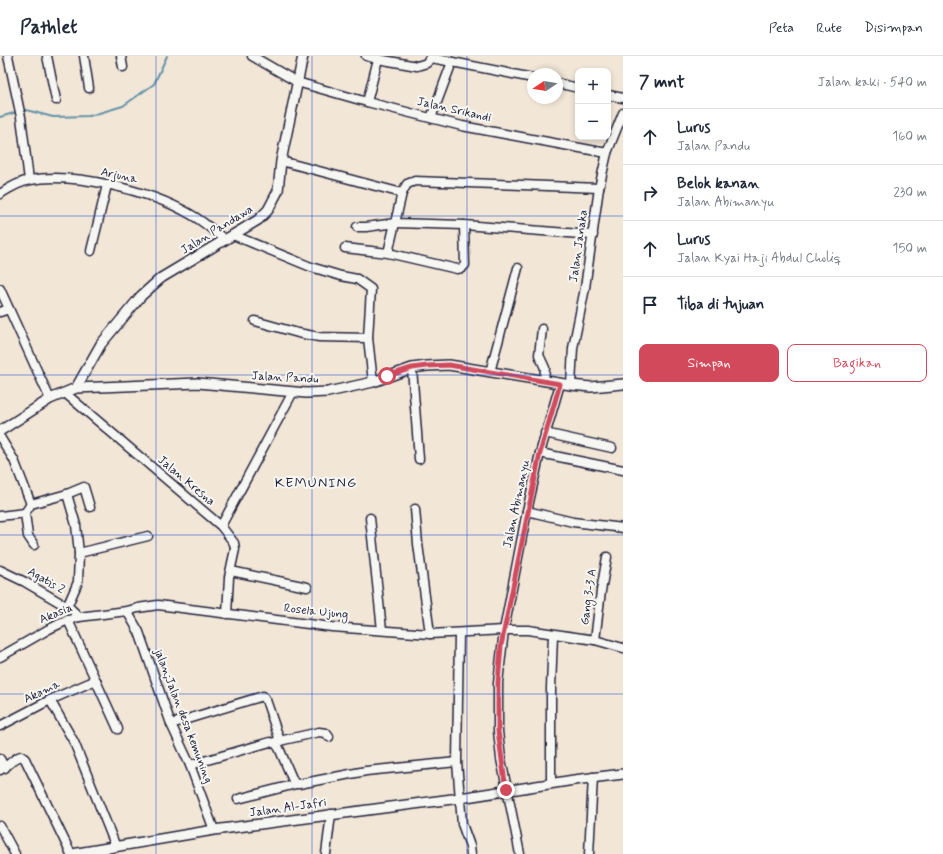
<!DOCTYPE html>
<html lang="id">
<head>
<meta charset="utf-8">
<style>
	:root { --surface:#fff; --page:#f2f2f3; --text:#1f2937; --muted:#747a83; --line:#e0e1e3; --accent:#d1495b }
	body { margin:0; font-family:Mynerve,sans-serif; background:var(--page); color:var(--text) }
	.controls { position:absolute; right:12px; top:12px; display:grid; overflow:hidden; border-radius:8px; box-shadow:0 2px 6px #0003 }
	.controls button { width:36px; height:36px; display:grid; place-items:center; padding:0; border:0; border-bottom:1px solid var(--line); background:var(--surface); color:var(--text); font:20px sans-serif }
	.compass { position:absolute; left:527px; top:12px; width:36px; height:36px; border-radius:50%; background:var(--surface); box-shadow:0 2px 6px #0003; rotate:258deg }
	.stop { position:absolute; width:12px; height:12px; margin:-9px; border:3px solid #d1495b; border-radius:50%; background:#fff }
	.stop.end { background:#d1495b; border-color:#fff; box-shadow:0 1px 4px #0008 }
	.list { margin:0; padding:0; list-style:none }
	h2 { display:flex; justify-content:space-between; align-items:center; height:52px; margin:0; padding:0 16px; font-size:17px }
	h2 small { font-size:13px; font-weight:400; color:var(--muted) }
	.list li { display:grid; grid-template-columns:26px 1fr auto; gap:12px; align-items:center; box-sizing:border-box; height:56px; padding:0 16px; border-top:1px solid var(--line) }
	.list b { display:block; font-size:15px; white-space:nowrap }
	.list p { margin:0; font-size:13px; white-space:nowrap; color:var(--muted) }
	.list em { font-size:13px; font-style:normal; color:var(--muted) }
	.actions { display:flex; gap:8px; padding:12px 16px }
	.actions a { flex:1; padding:9px 0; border:1px solid var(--accent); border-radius:8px; text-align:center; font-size:14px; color:var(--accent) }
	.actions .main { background:var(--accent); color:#fff }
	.icon { flex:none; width:22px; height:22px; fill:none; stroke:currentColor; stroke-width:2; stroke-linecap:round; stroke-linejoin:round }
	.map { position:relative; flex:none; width:623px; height:798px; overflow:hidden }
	header { display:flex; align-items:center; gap:24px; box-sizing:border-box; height:56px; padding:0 20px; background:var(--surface); border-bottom:1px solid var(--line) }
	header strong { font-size:19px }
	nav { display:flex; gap:22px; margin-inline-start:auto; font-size:14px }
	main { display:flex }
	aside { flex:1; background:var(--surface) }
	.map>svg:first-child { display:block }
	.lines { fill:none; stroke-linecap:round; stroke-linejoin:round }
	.stream { stroke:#6493a7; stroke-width:2 }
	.minor-casing { stroke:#22223b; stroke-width:11 }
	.tertiary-casing { stroke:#22223b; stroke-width:12 }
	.minor { stroke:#f6f6f2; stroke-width:8 }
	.tertiary { stroke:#f6f6f2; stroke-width:9 }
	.route { stroke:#d1495b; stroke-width:5 }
	.grid { fill:none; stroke:#1d4ed8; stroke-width:1; stroke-opacity:0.55 }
	.labels { text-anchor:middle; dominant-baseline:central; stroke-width:4; stroke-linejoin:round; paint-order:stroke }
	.street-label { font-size:12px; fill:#22223b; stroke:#f6f6f2 }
	.quarter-label { font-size:14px; letter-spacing:1px; fill:#22223b; stroke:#f6f6f2 }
</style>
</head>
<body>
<header>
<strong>Pathlet</strong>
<nav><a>Peta</a><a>Rute</a><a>Disimpan</a></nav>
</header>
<main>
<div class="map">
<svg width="623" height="798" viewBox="0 0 623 798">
	<rect width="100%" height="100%" fill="#f2e6d7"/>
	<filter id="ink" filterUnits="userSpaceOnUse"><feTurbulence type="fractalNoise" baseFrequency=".025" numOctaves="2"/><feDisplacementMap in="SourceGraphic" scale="8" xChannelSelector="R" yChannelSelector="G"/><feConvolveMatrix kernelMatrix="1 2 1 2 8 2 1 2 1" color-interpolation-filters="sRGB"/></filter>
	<g filter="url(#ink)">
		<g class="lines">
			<g class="stream">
				<path d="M22,55L26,54L53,61L89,60L123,50L154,28L167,0"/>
				<path d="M0,61L17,56"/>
			</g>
			<defs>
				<g id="minor">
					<path d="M8,0L21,61L29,124"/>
					<path d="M47,0L56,44"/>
					<path d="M84,0L89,32"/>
					<path d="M121,0L123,11"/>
					<path d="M252,0L297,26L367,46L462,70L607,97"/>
					<path d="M366,0L378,3L367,46"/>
					<path d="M378,3L417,10L427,7L430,2L437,3L533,22"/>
					<path d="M557,27L578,32"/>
					<path d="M608,39L623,42"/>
					<path d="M431,62L452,6"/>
					<path d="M281,105L402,137L407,128L415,125L599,132"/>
					<path d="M402,137L395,167L464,169L593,179"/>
					<path d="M0,138C9,132 19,126 30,124C76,116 150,135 190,158C203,165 214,175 225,184"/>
					<path d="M357,171H366L395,167L388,197"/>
					<path d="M233,179L311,211L341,220L357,223L371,233L368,282L373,326"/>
					<path d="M345,192L388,197L457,213L462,212L465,209L464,169"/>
					<path d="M91,195L107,129"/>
					<path d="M0,233L50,343"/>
					<path d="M0,256L9,253"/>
					<path d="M255,265L298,277L319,281L368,282"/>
					<path d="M542,273L539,299L545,312L544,325"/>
					<path d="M412,312L419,403"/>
					<path d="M490,316L518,212"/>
					<path d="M571,329L573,292L585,232L599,132L607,97L623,57"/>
					<path d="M65,337L221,470L234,487L235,493L229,521L227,558"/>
					<path d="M545,377L612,392"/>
					<path d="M0,381L14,404L31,448"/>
					<path d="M540,397L623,414"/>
					<path d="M67,438L84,431L90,451"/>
					<path d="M415,453L418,488L430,578"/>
					<path d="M527,455L573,466L623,472"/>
					<path d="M0,460L25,457"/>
					<path d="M370,462L382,574"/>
					<path d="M221,470L293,336"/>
					<path d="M34,489L28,480L25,457L31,448L67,438L76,469L79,497L78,526L67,551"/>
					<path d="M79,497L148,480"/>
					<path d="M0,514L25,526L71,553L79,561"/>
					<path d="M231,515L307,531"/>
					<path d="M127,555L139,576L171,668L190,709L214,774"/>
					<path d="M68,564L118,673"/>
					<path d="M459,577L457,706L462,768L470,790L471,798"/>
					<path d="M595,584L601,535L607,501"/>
					<path d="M0,601L49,573L68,564L79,561L127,555L138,552L158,549L332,571L430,578L504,574H528L595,584L623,592"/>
					<path d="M50,644L74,686L116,791"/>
					<path d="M171,668L263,640L266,644L280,685"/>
					<path d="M0,670L50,644L96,624"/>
					<path d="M275,686L319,676L326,677L329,681"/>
					<path d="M0,703L5,712"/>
					<path d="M190,709L270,686L276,688L279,692L294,727L299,728L366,715L457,706"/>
					<path d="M0,714C8,711 13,702 21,700L25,703L71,798"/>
					<path d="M551,727V632L553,579"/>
					<path d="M238,743L296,728"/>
					<path d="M0,770L15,798"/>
					<path d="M326,798L331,758"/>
					<path d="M520,798L501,703L498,675V627L504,574L527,455L540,397L560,328"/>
					<path d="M589,798L593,721"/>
				</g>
				<g id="tertiary">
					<path d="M76,332L101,288L141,240L161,222L258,164L268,154L278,135L281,105L303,0"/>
					<path d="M0,375L50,343L76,332L198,327L306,337L328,336L373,326L412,312L427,310L449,309L571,329L591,331L623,328"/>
					<path d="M72,798L214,774L460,742L574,724L623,718"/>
				</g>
			</defs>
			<use href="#minor" class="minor-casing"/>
			<use href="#tertiary" class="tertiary-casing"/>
			<use href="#minor" class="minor"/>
			<use href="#tertiary" class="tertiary"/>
		</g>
	</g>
	<g class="lines" filter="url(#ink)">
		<path class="route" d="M387,320L412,312L427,310L449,309L560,328L540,397L501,590L498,627V675L506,734"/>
	</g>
	<path class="grid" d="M156,0V798M312,0V798M467,0V798M0,160H623M0,319H623M0,479H623M0,638H623"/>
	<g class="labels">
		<g class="street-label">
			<text transform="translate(454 54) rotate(13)">Jalan Srikandi</text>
			<text transform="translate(119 120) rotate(12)">Arjuna</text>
			<text transform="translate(217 174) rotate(-32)">Jalan Pandawa</text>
			<text transform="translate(579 190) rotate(-82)">Jalan Janaka</text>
			<text transform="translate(285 322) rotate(3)">Jalan Pandu</text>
			<text transform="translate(186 425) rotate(40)">Jalan Kresna</text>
			<text transform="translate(517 448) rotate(-78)">Jalan Abimanyu</text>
			<text transform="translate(46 525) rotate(30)">Agatis 2</text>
			<text transform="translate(589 541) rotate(-82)">Gang 3-3 A</text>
			<text transform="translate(316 556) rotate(6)">Rosela Ujung</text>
			<text transform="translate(56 558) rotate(-23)">Akasia</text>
			<text transform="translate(42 636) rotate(-26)">Akama</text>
			<text transform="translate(183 660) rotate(69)">jalan;Jalan desa kemuning</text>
			<text transform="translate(288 752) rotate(-8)">Jalan Al-Jafri</text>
		</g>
		<g class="quarter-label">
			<text x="316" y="427">KEMUNING</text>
		</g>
	</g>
</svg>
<div class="controls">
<button>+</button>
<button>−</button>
</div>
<svg class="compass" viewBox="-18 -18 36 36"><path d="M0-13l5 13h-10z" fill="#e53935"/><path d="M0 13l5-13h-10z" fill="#747a83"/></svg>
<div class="stop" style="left:387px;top:320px"></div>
<div class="stop end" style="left:506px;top:734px"></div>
</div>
<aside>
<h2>7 mnt<small>Jalan kaki · 540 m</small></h2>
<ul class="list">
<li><svg class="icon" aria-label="ahead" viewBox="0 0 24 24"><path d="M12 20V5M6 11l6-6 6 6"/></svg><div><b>Lurus</b><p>Jalan Pandu</p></div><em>160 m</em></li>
<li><svg class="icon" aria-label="right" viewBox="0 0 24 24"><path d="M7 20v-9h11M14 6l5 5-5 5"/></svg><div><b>Belok kanan</b><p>Jalan Abimanyu</p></div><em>230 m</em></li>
<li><svg class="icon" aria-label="ahead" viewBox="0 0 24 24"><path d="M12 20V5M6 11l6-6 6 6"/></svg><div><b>Lurus</b><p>Jalan Kyai Haji Abdul Choliq</p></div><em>150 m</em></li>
<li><svg class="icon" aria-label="arrive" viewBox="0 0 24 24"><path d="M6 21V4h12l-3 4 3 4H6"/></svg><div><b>Tiba di tujuan</b></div></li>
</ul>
<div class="actions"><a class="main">Simpan</a><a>Bagikan</a></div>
</aside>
</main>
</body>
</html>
